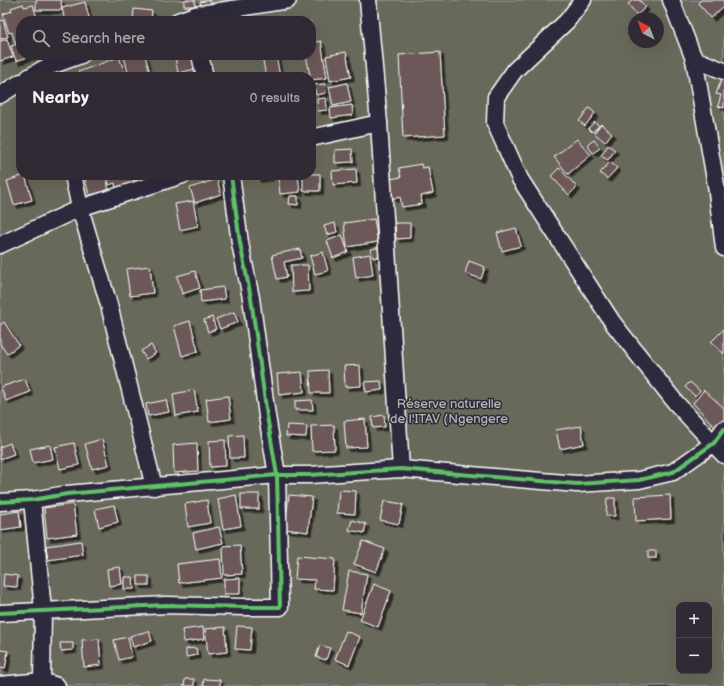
<!DOCTYPE html>
<html lang="en">
<head>
<meta charset="utf-8">
<style>
	:root { --surface:#312a34; --page:#39323c; --text:#f1f3f6; --muted:#a8a7ac; --line:#4c464f }
	body { margin:0; font-family:"Balsamiq Sans",sans-serif; background:var(--page); color:var(--text) }
	.controls { position:absolute; right:12px; bottom:12px; display:grid; overflow:hidden; border-radius:8px; box-shadow:0 4px 16px #0002 }
	.controls button { width:36px; height:36px; display:grid; place-items:center; padding:0; border:0; border-bottom:1px solid var(--line); background:var(--surface); color:var(--text); font:20px sans-serif }
	.compass { position:absolute; left:628px; top:12px; width:36px; height:36px; border-radius:50%; background:var(--surface); box-shadow:0 4px 16px #0002; rotate:318deg }
	.list { margin:0; padding:0; list-style:none }
	h2 { display:flex; justify-content:space-between; align-items:center; height:52px; margin:0; padding:0 16px; font-size:17px }
	h2 small { font-size:13px; font-weight:400; color:var(--muted) }
	.icon { flex:none; width:22px; height:22px; fill:none; stroke:currentColor; stroke-width:2; stroke-linecap:round; stroke-linejoin:round }
	.map { position:relative; flex:none; width:724px; height:686px; overflow:hidden }
	.search { position:absolute; background:var(--surface); box-shadow:0 4px 16px #0002; left:16px; top:16px; width:300px; height:44px; display:flex; align-items:center; gap:10px; box-sizing:border-box; padding:0 14px; border-radius:16px; color:var(--muted); font-size:15px }
	.panel { position:absolute; background:var(--surface); box-shadow:0 4px 16px #0002; left:16px; top:72px; width:300px; height:108px; border-radius:16px }
	.map>svg:first-child { display:block }
	.green { fill:#67695a; stroke:#b3b4ac; fill-rule:evenodd }
	.building { fill:#6c5959; stroke:#fff; filter:url(#shadow) }
	.lines { fill:none; stroke-linecap:round; stroke-linejoin:round }
	.minor-casing { stroke:#fff; stroke-width:19 }
	.minor { stroke:#2f2a3d; stroke-width:16 }
	.cycleway-casing { stroke:#2f2a3d; stroke-width:6 }
	.cycleway { stroke:#61c268; stroke-width:4 }
	.labels { text-anchor:middle; dominant-baseline:central; stroke-width:3; stroke-linejoin:round; paint-order:stroke }
	.park-label { font-size:13px; fill:#b3b4ac; stroke:#2f2a3d }
</style>
</head>
<body>
<div class="map">
<svg width="724" height="686" viewBox="0 0 724 686">
	<defs>
		<filter id="shadow"><feDropShadow dx="3.5" dy="3.5" stdDeviation="0" flood-color="#0009"/></filter>
	</defs>
	<rect width="100%" height="100%" fill="#413845"/>
	<filter id="ink" filterUnits="userSpaceOnUse"><feTurbulence type="fractalNoise" baseFrequency=".025" numOctaves="2"/><feDisplacementMap in="SourceGraphic" scale="8" xChannelSelector="R" yChannelSelector="G"/><feConvolveMatrix kernelMatrix="1 2 1 2 8 2 1 2 1" color-interpolation-filters="sRGB"/></filter>
	<g filter="url(#ink)">
		<path class="green" d="M0,0H724V686H0ZM634,18H658V42H634ZM21,21H311V55H21ZM21,77H311V175H21ZM679,605H709V671H679Z"/>
		<g class="building">
			<path d="M36,0H61L62,10H36Z"/>
			<rect x="184" y="0" width="11" height="6"/>
			<path d="M210,0L212,9L202,10L200,2Z"/>
			<path d="M633,0H639L646,7L637,15L628,4Z"/>
			<path d="M701,0H724V6L711,18L698,3Z"/>
			<path d="M85,2L90,21H65L62,8Z"/>
			<path d="M23,4L24,7L33,5L38,21H21V41L15,43L12,32L9,33L3,14L12,11L11,8Z"/>
			<path d="M134,9L152,11L151,21L133,20Z"/>
			<path d="M3,20L8,37L0,39V21Z"/>
			<path d="M7,39L13,57L0,61V41Z"/>
			<path d="M321,41L327,78L311,80L306,55H311V43Z"/>
			<path d="M21,43V55H34L16,61L11,46Z"/>
			<path d="M346,52L351,77L330,81L326,56Z"/>
			<path d="M440,52L445,135L403,138L399,55Z"/>
			<path d="M129,55H145L150,73L136,77H129L124,56Z"/>
			<path d="M182,55H192L195,69L178,73L175,57Z"/>
			<path d="M262,55H276L280,77H266Z"/>
			<path d="M119,57L125,73L114,77H80L78,72Z"/>
			<path d="M195,72L196,77H173V76Z"/>
			<path d="M722,78L724,79V108L718,106L721,95L716,94Z"/>
			<path d="M347,83L351,102L333,106L329,87Z"/>
			<path d="M325,84L326,93L316,95L314,85Z"/>
			<path d="M326,98L327,110L318,111L317,99Z"/>
			<path d="M352,105L353,115L331,118L330,108Z"/>
			<path d="M589,108L595,113L585,126L579,121Z"/>
			<path d="M595,122L599,126L592,132L588,128Z"/>
			<path d="M601,124L612,133L605,142L594,133Z"/>
			<path d="M577,139L591,155L568,174L554,157Z"/>
			<path d="M594,140L600,148L593,153L587,145Z"/>
			<path d="M608,145L615,150L608,160L601,156Z"/>
			<path d="M352,149L353,162L335,163V150Z"/>
			<path d="M610,162L617,168L607,179L600,173Z"/>
			<path d="M421,164L422,168L428,167L433,193L421,196L422,204L402,207L400,197L393,199L390,179L401,177L399,168Z"/>
			<path d="M559,168L577,187L569,195L551,176Z"/>
			<path d="M356,169L357,183L333,185L332,171Z"/>
			<path d="M311,174H320V191H303V175Z"/>
			<path d="M25,175L32,200L14,205L7,181Z"/>
			<path d="M101,175H106L109,191L89,195L85,179Z"/>
			<path d="M107,175H140V178L133,180L134,185L116,189L115,183L109,185Z"/>
			<path d="M256,175H270V177L257,179Z"/>
			<path d="M278,175H298L300,192L280,194Z"/>
			<path d="M217,179L221,194L195,203L190,188Z"/>
			<path d="M290,196H298V205L289,204Z"/>
			<path d="M193,201L198,226L180,230L175,204Z"/>
			<path d="M374,219L378,242L347,247L344,223Z"/>
			<path d="M335,223L337,232L327,235L324,226Z"/>
			<path d="M395,223H410V238L396,239Z"/>
			<path d="M516,228L521,246L502,251L497,233Z"/>
			<path d="M342,235L348,252L333,258L327,241Z"/>
			<path d="M382,247L384,255L373,258L371,249Z"/>
			<path d="M300,249L302,258L284,262L287,277L277,279L272,255Z"/>
			<path d="M323,252L328,271L315,274L310,256Z"/>
			<path d="M370,254L373,275L356,278L353,257Z"/>
			<path d="M469,261L485,267L481,279L465,273Z"/>
			<path d="M291,265H308L309,291L292,292Z"/>
			<path d="M150,266L153,293L130,296L126,269Z"/>
			<path d="M195,271L200,288L182,294L177,276Z"/>
			<path d="M223,287L225,299L201,302L200,290Z"/>
			<path d="M234,312L238,322L220,329L216,319Z"/>
			<path d="M212,317L216,329L208,332L204,320Z"/>
			<path d="M190,321L198,351L182,356L174,326Z"/>
			<path d="M4,322L19,345L7,354L0,344V325Z"/>
			<path d="M724,329V354L711,342Z"/>
			<path d="M151,345L156,353L146,359L141,351Z"/>
			<path d="M360,365L361,386L345,387L344,366Z"/>
			<path d="M328,370L329,393H311L310,371Z"/>
			<path d="M302,372L304,392L279,395L277,374Z"/>
			<path d="M25,379L30,392L6,401L1,387Z"/>
			<path d="M381,381L382,390L366,392L364,382Z"/>
			<path d="M690,382L700,391L695,396L685,387Z"/>
			<path d="M194,390L198,412L176,416L173,394Z"/>
			<path d="M704,390L724,408V421L716,428L693,403Z"/>
			<path d="M228,396L231,419L209,422L206,399Z"/>
			<path d="M166,400L169,412L148,416L146,404Z"/>
			<path d="M312,400L313,410H295V401Z"/>
			<path d="M384,415L385,427L373,428L372,417Z"/>
			<path d="M365,419L367,447L346,448L344,421Z"/>
			<path d="M287,425L307,426L306,437L286,436Z"/>
			<path d="M334,425L335,450L312,451L311,426Z"/>
			<path d="M581,426L584,444L560,449L556,430Z"/>
			<path d="M243,435L244,458H230L229,436Z"/>
			<path d="M102,439L109,465L92,469L85,444Z"/>
			<path d="M225,440L226,466L210,467L209,441Z"/>
			<path d="M10,443L14,454L0,459V447Z"/>
			<path d="M74,443L79,465L60,469L55,447Z"/>
			<path d="M197,443L198,471L174,473L173,445Z"/>
			<path d="M50,445L53,459L33,463L30,449Z"/>
			<path d="M339,490L356,491L355,514L337,513Z"/>
			<rect x="241" y="494" width="18" height="15"/>
			<path d="M236,495L241,526L223,529L218,499Z"/>
			<path d="M289,495L312,497L308,532L285,529Z"/>
			<path d="M670,495L671,519L636,521L635,497Z"/>
			<path d="M607,498H615V516H606Z"/>
			<path d="M207,500L210,523L188,527L185,504Z"/>
			<path d="M384,501L403,504L399,524L380,520Z"/>
			<path d="M73,504L77,534L47,538L44,508Z"/>
			<path d="M114,505L118,522L99,527L95,509Z"/>
			<path d="M19,511L21,527L0,530V514Z"/>
			<path d="M352,520L366,524L364,533L349,530Z"/>
			<path d="M219,527L223,543L196,549L193,533Z"/>
			<path d="M81,541L83,555L48,560L46,546Z"/>
			<path d="M363,541L385,549L376,572L354,564Z"/>
			<path d="M240,545L242,574L224,575L223,546Z"/>
			<rect x="648" y="551" width="8" height="7"/>
			<path d="M297,556L335,559L333,590L314,589L315,580L295,579Z"/>
			<path d="M220,559L222,578L179,583L177,564Z"/>
			<path d="M120,567L122,584L109,586L107,569Z"/>
			<path d="M349,571L367,574L361,613L342,610Z"/>
			<path d="M4,574L18,576L17,587L3,586Z"/>
			<rect x="138" y="576" width="11" height="9"/>
			<path d="M124,577H133L134,589H124Z"/>
			<path d="M240,578V594H224V579Z"/>
			<path d="M374,584L391,591L378,627L360,620Z"/>
			<path d="M237,626L252,627L250,650L235,649Z"/>
			<path d="M203,627L204,639L184,642L182,630Z"/>
			<path d="M225,627L227,652L208,654L205,629Z"/>
			<path d="M149,631L152,641L133,647L130,636Z"/>
			<path d="M346,631L360,637L349,665L335,659Z"/>
			<path d="M128,637L132,657L119,660L114,640Z"/>
			<path d="M99,639L101,665L84,667L82,640Z"/>
			<path d="M60,643H73V650L61,651Z"/>
			<path d="M320,645L330,648L326,660L316,657Z"/>
			<path d="M196,648L197,655L186,657V649Z"/>
			<path d="M0,650L8,651L5,669L0,668Z"/>
			<path d="M185,679H194V686H184Z"/>
			<path d="M204,679L220,680V686H203Z"/>
		</g>
		<g class="lines">
			<defs>
				<g id="minor">
					<path d="M368,0L379,123L401,469"/>
					<path d="M583,0L567,21L515,70L496,97L495,123L520,179L613,323L676,403L724,455"/>
					<path d="M671,0L694,59L716,185L724,248"/>
					<path d="M178,21L195,15L288,0"/>
					<path d="M200,55L205,77"/>
					<path d="M694,59L724,71"/>
					<path d="M29,77L45,68L81,55"/>
					<path d="M0,95L21,82"/>
					<path d="M311,138L379,123"/>
					<path d="M73,175L80,208L109,305L154,487"/>
					<path d="M0,245L80,208L183,175"/>
					<path d="M32,500L43,610L42,681"/>
					<path d="M0,502L32,500L67,494L277,475H309L401,469L577,484L639,480L673,472L714,443L724,429"/>
					<path d="M0,613L166,605L245,607H280L277,475L267,416L251,298L240,243L231,175"/>
					<path d="M0,685L42,681L57,686"/>
				</g>
			</defs>
			<use href="#minor" class="minor-casing"/>
			<use href="#minor" class="minor"/>
			<defs>
				<g id="cycleway">
					<path d="M0,502L32,500L67,494L277,475H309L401,469L577,484L639,480L673,472L714,443L724,429"/>
					<path d="M0,613L166,605L245,607H280L277,475L267,416L251,298L240,243L231,175"/>
				</g>
			</defs>
			<use href="#cycleway" class="cycleway-casing"/>
			<use href="#cycleway" class="cycleway"/>
		</g>
	</g>
	<g class="labels">
		<g class="park-label">
			<text x="449" y="404">Réserve naturelle<tspan x="449" dy="15">de l'ITAV (Ngengere</tspan></text>
		</g>
	</g>
</svg>
<div class="controls">
<button>+</button>
<button>−</button>
</div>
<svg class="compass" viewBox="-18 -18 36 36"><path d="M0-13l5 13h-10z" fill="#e53935"/><path d="M0 13l5-13h-10z" fill="#a8a7ac"/></svg>
<div class="search"><svg class="icon" aria-label="search" viewBox="0 0 24 24"><circle cx="10" cy="10" r="6"/><path d="M15 15l6 6"/></svg>Search here</div>
<section class="panel">
<h2>Nearby<small>0 results</small></h2>
<ul class="list">
</ul>
</section>
</div>
</body>
</html>
